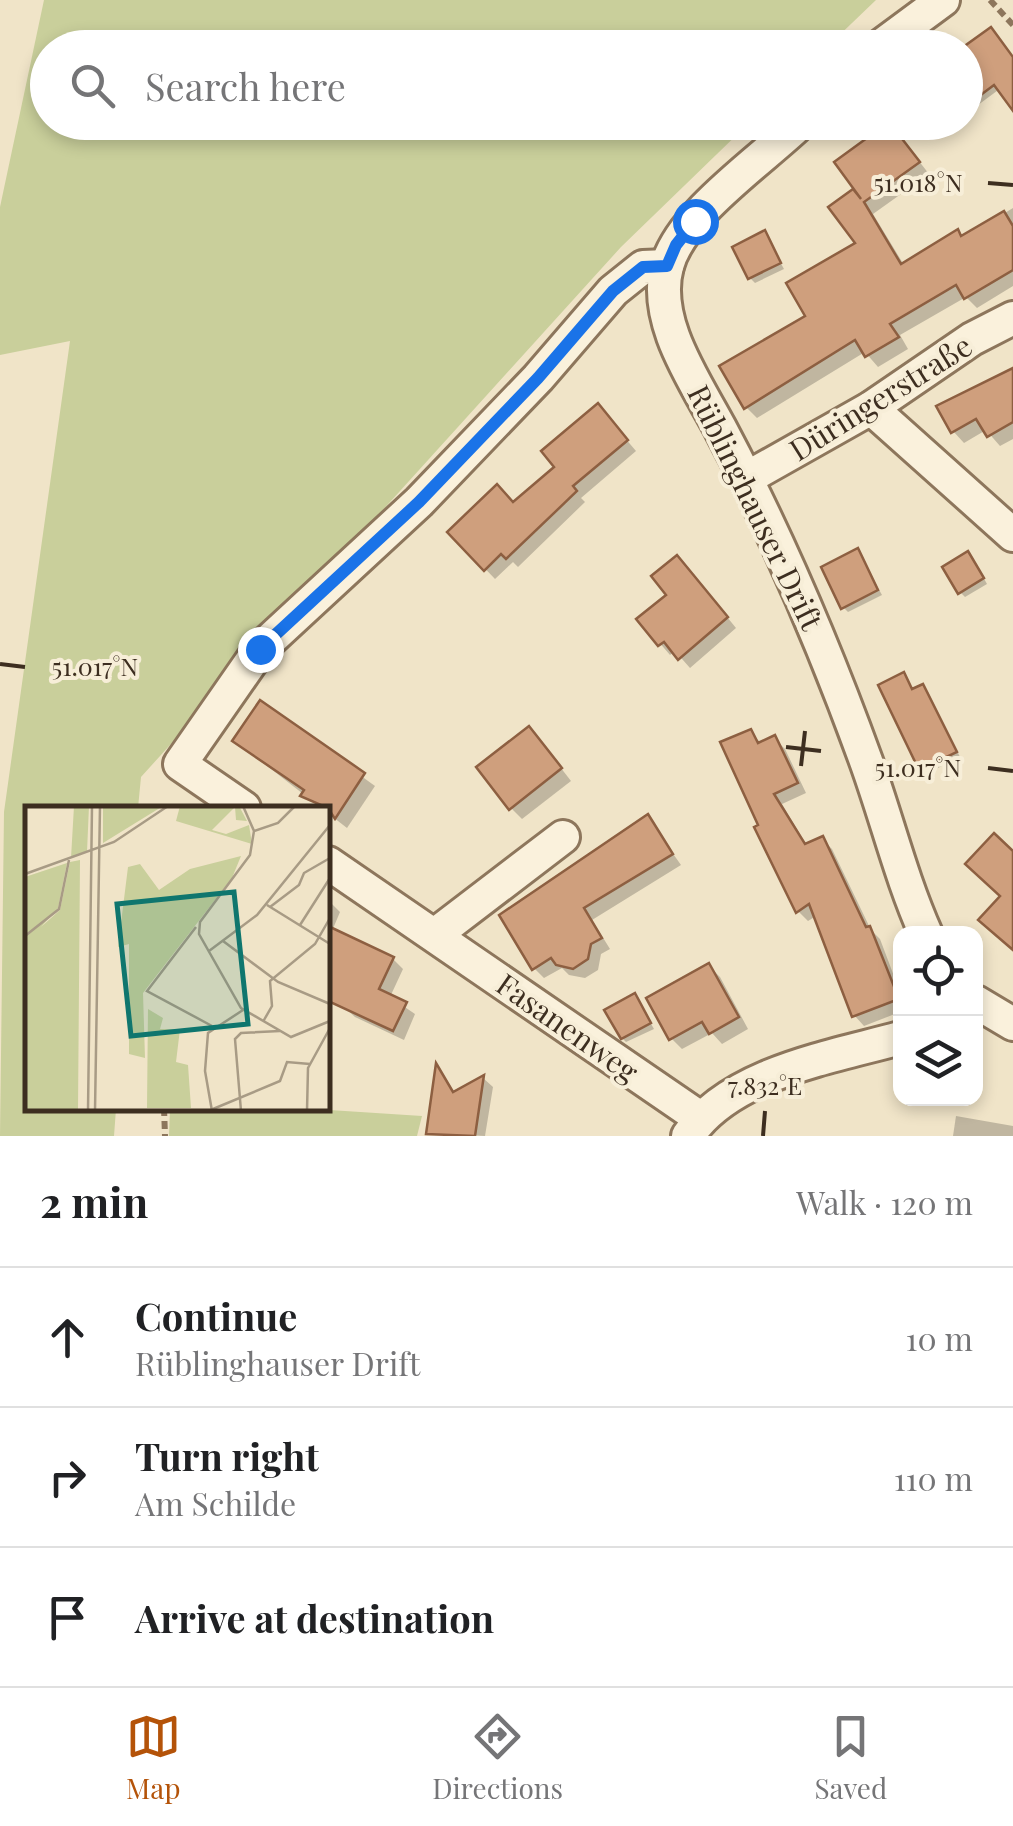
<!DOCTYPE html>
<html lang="en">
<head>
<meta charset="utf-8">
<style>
	:root { --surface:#fff; --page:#f6f6f6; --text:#202124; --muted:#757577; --line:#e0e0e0; --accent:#b45309 }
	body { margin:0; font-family:"Playfair Display",serif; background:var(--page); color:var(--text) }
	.controls { position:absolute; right:30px; bottom:30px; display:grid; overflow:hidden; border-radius:20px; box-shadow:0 5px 15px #0003 }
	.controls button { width:90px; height:90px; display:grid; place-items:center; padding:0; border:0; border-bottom:2px solid var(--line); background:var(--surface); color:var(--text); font:50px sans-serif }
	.stop { position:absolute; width:30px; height:30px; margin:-22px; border:8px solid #1a73e8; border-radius:50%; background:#fff }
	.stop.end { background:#1a73e8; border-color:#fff; box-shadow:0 2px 10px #0008 }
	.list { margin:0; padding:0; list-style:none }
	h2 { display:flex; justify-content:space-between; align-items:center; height:130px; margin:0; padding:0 40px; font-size:42px }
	h2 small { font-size:32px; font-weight:400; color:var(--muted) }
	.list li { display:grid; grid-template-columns:65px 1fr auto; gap:30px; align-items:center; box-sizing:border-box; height:140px; padding:0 40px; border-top:2px solid var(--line) }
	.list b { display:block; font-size:38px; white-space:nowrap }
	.list p { margin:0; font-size:32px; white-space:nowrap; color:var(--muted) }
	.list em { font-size:32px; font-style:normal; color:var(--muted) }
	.icon { flex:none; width:55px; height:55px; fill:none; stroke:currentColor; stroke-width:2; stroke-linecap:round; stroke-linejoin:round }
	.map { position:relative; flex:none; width:1013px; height:1136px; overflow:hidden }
	.search { position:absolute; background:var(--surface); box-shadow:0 5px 15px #0003; left:30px; right:30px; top:30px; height:110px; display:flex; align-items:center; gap:25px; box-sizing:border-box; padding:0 35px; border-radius:55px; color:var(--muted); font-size:38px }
	.sheet { height:550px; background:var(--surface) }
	nav { display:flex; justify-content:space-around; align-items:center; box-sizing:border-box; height:140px; border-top:2px solid var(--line); background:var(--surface); font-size:28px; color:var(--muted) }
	nav a { display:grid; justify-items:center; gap:5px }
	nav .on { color:var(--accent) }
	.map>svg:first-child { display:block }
	.green { fill:#c9cf9b }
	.shadow { fill:#0003 }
	.building { fill:#cf9f7d; stroke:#8d5f41; stroke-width:2.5 }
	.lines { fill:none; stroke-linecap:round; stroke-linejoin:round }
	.minor-casing { stroke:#8d765c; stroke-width:38 }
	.path { stroke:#8d765c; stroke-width:6; stroke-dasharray:8 5; stroke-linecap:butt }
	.minor { stroke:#faf1dc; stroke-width:32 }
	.route { stroke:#1a73e8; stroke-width:12 }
	.ticks { fill:none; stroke:#3d2e20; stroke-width:4 }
	.labels { text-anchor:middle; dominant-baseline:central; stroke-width:8; stroke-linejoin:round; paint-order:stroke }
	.street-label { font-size:30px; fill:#3d2e20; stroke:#f7eed8 }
	.inset-road { fill:none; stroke:#a89b85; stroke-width:2.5 }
	.view { fill:#0f766e; fill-opacity:0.15; stroke:#0f766e; stroke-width:5 }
	.inset-edge { fill:none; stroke:#3d2e20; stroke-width:5 }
	.ticks-label { font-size:25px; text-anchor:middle; fill:#3d2e20; stroke:#f7eed8; stroke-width:8; stroke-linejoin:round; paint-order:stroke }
</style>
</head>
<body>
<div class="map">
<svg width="1013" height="1136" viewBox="0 0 1013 1136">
	<rect width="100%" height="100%" fill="#f0e4c8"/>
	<g class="green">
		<path d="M44,0H876L827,47L48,48V122L749,123L621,247L141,777L138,808H28V1108L116,1109L114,1136H0L4,812L70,341L0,355V207Z"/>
		<path d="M314,1109L422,1116L417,1136H169L170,1109Z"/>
	</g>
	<g class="shadow">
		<path d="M973,53L1013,58V79L966,114V58Z"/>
		<path d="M890,124L929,174L873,214L904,265L958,232L963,238L1013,208V286L977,308L966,297L900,335L908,349L878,367L865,352L757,418L746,407L859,244L861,200Z"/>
		<path d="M764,233L784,269L755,283L750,278Z"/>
		<path d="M1013,371V439L1000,446L986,430L964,443L953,431Z"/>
		<path d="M607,417L636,451L581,498L585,502L518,567L513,562L495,579L450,532L513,505Z"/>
		<path d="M858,552L882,595L848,612L843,607Z"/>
		<path d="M973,559L987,584L965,597L960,592Z"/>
		<path d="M687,568L736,628L690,668L675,651L670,655L640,620L670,595Z"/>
		<path d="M903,675L914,691L923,687L928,692L960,757L926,774L921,769Z"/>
		<path d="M260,703L375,786L347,828L235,741Z"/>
		<path d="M750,732L762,744L774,738L785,749L806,793L782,804L807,846L822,839L832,849L871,930L880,939L900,992V1012L864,1026L854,1015L816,916L808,921L798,911L762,826Z"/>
		<path d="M540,741L571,781L522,819L511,808Z"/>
		<path d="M647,817L681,865L592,920L610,949L601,954L598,970L585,978L569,975L562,968L544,978L534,968Z"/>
		<path d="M328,900L340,912L332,931L393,959L403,969L390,997L415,1014L404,1040L355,1017L344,1007L346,1003L328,994Z"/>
		<path d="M709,966L720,977L748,1029L722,1044L712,1033L682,1049L671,1038Z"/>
		<path d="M635,996L654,1029L626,1042L621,1037Z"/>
		<path d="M438,1068L455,1093L483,1078L493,1087L485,1136L428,1133Z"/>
		<path d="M956,1116L1013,1126V1136H953Z"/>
	</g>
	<g class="building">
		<path d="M991,27L1013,57V111L994,85L966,106V45Z"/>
		<path d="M889,122L920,162L864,202L901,264L958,229L961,236L1004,211L1013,226V270L964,299L956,285L890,324L899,337L865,357L855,340L744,409L719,366L805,316L786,283L855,243L828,207L853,189L861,199L834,162Z"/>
		<path d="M765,230L781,263L748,279L732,247Z"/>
		<path d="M1013,368V422L987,437L976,419L951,433L936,406Z"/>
		<path d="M598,403L628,440L573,486L577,491L506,559L501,554L484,571L447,532L497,484L513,502L554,467L541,451Z"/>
		<path d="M858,548L878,590L841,609L821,567Z"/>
		<path d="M968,551L984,578L958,594L942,567Z"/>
		<path d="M677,555L728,617L678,660L664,642L658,646L636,619L666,595L651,576Z"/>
		<path d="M904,672L912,689L923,684L957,752L919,770L878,685Z"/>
		<path d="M260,700L365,773L335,819L328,808L300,796L304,790L232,741Z"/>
		<path d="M529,726L562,768L509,810L476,767Z"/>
		<path d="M751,729L758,743L775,735L798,783L774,794L805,844L823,836L866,927L870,926L899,999L852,1017L809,904L796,913L754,827L758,825L720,742Z"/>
		<path d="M648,814L673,854L584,908L602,938L591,944L588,959L573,969L556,965L551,958L532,970L499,915Z"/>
		<path d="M994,833L1013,851V950L978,920L1000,896L965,864Z"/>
		<path d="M328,926L394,957L379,989L407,1002L393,1031L328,1001Z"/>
		<path d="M709,963L739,1017L709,1034L702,1022L669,1040L646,998Z"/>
		<path d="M635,993L651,1023L621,1039L604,1010Z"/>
		<path d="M436,1063L453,1092L484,1075L475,1136L426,1134Z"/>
	</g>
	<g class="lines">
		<defs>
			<g id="minor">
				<path d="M878,48L943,0"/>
				<path d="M801,122C762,160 681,214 667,266C652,321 695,381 720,428C777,535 825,648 866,761C887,819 901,878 926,934"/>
				<path d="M871,408L1013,535"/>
				<path d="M747,478L871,408L972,339L1013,318"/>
				<path d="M244,808L180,764L260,649L419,502L538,378L613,291L643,267L667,266"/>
				<path d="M328,863L700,1118"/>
				<path d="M436,934L563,837"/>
				<path d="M976,1002L1013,1024"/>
				<path d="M688,1136C730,1073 832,1057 900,1038"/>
			</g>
		</defs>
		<use href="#minor" class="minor-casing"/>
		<g class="path">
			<path d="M990,0L1013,25"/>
			<path d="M164,1108L165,1136"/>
		</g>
		<use href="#minor" class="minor"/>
	</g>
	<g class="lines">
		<path class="route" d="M260,649L419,502L538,378L613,291L643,267L667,266L676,245L695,221"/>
	</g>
	<path class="ticks" d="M988,183L1013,185M0,664L25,667M786,747L821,751M801,766L805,731M988,768L1013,771M763,1136L765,1111"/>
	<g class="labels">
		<g class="street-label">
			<text transform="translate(880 397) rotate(-32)">Düringerstraße</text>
			<text transform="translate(756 507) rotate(64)">Rüblinghauser Drift</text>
			<text transform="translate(568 1027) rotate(35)">Fasanenweg</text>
		</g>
	</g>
	<g transform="translate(25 806)">
		<rect width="305" height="305" fill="#f0e4c8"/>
		<path d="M49,0H64L62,46L46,52ZM78,0H138L78,37ZM155,0H214L222,15L211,14L210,1L187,24L201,28L224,19L227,38L151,15ZM216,50L207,72L118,187L120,252L104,248V138L93,141L103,61L115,58L134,84L165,63ZM55,54L53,305H0V71L42,57L33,102L16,121L35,104L45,56ZM123,203L138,212L135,223H155L151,256L163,259L166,302H122Z" fill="#c9cf9b"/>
		<path class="inset-road" d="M218,0L229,25L225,49L175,116L174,128L216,202L266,231L305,215M229,25L253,17L270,0M0,68L89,36L143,0M242,99L305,138M245,101L274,79L279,67L305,52M275,119L305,72M171,121L122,185L187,220M0,130L34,103L44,54M198,135L253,176L305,198M184,145L232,109L305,19M239,214L247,200L245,175L290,138L305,112M188,303L255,275L262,256L285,258M63,305L67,0M70,305L75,0M187,305L180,265L183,227L218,204M216,305L210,233L216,227L255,225M282,305L283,262L305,222"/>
		<path class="view" d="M209,86L223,218L106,230L92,98Z"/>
		<rect width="305" height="305" class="inset-edge"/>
	</g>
	<g class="ticks-label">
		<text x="918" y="192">51.018°N</text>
		<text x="95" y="676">51.017°N</text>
		<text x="918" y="777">51.017°N</text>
		<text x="765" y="1095">7.832°E</text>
	</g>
</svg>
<div class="controls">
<button><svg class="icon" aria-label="locate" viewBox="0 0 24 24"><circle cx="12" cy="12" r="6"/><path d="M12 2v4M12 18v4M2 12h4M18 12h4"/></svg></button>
<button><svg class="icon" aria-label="layers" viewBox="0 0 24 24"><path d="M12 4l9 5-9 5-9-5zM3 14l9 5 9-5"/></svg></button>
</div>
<div class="stop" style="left:695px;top:221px"></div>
<div class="stop end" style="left:260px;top:649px"></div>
<div class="search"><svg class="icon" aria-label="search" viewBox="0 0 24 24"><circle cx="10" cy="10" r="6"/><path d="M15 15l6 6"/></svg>Search here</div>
</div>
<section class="sheet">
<h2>2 min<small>Walk · 120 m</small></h2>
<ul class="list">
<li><svg class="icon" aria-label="ahead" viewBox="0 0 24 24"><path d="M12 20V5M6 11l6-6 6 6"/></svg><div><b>Continue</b><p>Rüblinghauser Drift</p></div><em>10 m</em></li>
<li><svg class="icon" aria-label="right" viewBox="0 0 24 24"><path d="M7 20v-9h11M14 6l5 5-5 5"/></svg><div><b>Turn right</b><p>Am Schilde</p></div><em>110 m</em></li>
<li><svg class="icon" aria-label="arrive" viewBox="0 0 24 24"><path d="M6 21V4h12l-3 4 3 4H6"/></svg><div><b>Arrive at destination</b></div></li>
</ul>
</section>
<nav>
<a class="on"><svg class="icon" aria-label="map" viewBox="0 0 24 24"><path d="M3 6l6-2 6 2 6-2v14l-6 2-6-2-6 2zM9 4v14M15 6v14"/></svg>Map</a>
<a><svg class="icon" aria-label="directions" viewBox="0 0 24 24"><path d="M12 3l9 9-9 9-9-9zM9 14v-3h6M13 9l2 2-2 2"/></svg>Directions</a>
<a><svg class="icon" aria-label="saved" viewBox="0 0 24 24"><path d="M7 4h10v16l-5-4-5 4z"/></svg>Saved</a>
</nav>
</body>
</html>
